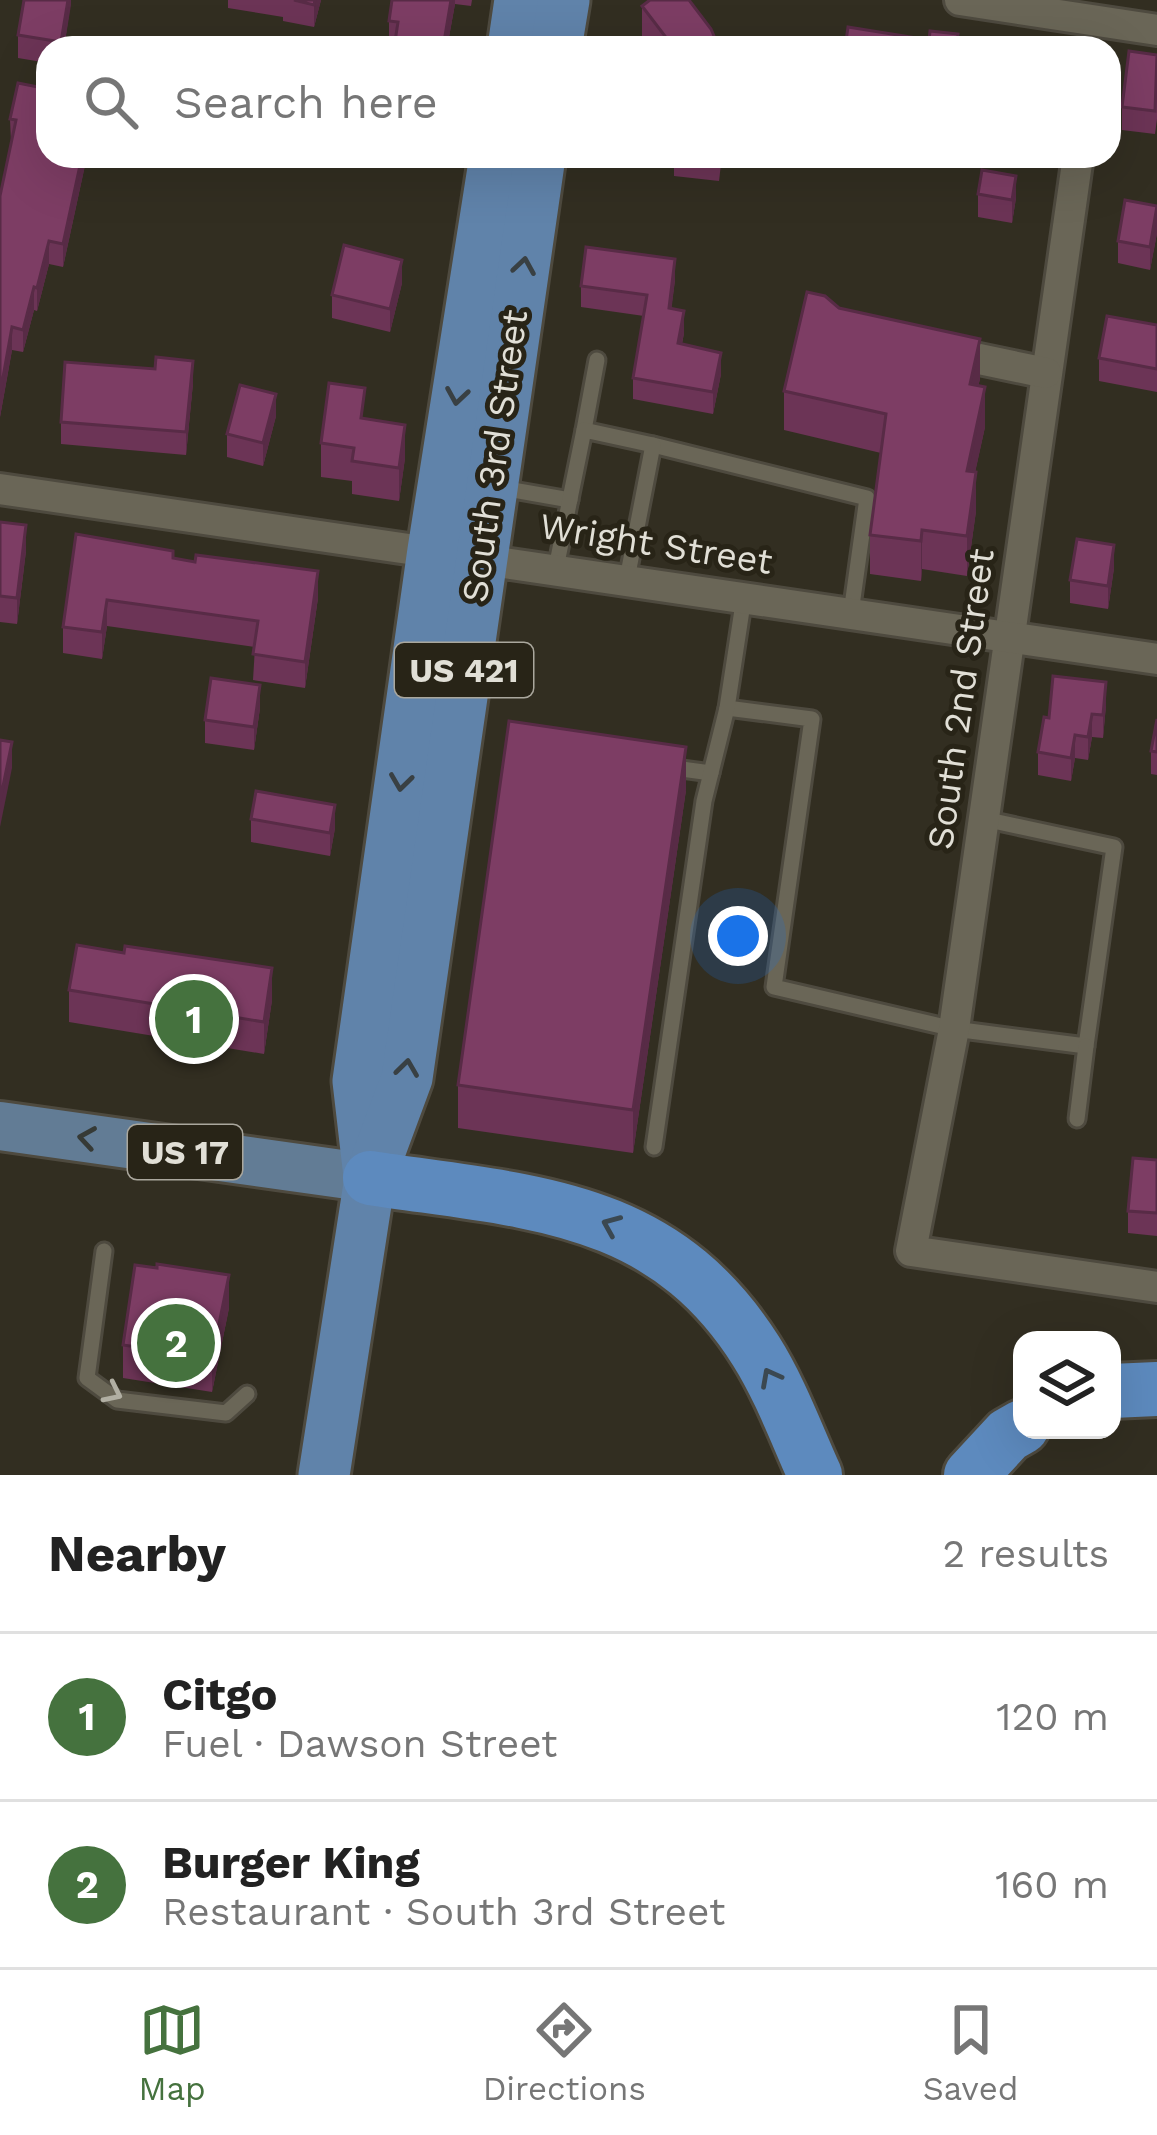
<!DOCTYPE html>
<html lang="en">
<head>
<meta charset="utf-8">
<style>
	:root { --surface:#fff; --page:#f6f6f6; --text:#222; --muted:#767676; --line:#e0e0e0; --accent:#45723e }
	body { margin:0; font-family:"Work Sans",sans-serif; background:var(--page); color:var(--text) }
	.controls { position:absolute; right:36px; bottom:36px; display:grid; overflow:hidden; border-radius:24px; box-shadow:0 12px 48px #0002 }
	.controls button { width:108px; height:108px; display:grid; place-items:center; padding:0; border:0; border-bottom:3px solid var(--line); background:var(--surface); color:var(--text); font:60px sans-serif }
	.you { position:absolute; left:738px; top:936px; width:42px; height:42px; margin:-30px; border:9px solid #fff; border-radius:50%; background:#1a73e8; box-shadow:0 0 0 18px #1a73e833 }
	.badge { display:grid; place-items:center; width:78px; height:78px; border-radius:50%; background:var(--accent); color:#fff; font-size:39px; font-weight:700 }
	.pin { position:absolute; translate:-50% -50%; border:6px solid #fff; box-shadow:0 3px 12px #0006 }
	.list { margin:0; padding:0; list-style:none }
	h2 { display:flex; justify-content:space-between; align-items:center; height:156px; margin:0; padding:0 48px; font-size:51px }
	h2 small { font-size:39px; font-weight:400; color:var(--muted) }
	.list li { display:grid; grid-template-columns:78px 1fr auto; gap:36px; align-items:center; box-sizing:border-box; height:168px; padding:0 48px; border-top:3px solid var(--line) }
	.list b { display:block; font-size:45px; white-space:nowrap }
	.list p { margin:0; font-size:39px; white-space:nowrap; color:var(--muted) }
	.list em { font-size:39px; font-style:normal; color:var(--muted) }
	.icon { flex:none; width:66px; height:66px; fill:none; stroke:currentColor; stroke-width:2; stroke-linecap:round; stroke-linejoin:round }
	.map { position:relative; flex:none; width:1157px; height:1475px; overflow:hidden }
	.search { position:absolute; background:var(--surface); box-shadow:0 12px 48px #0002; left:36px; right:36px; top:36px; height:132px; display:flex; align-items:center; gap:30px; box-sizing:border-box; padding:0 42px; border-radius:36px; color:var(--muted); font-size:45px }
	.sheet { height:492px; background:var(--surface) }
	nav { display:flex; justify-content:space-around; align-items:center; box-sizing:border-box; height:168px; border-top:3px solid var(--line); background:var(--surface); font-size:33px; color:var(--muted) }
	nav a { display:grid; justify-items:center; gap:6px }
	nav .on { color:var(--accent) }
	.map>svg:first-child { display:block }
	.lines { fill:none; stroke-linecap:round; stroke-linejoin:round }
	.service-casing { stroke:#4e4a3f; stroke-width:21 }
	.minor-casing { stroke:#4e4a3f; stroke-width:36 }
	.primary-casing { stroke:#4e4a3f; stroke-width:54 }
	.trunk-casing { stroke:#4e4a3f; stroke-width:57 }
	.motorway-casing { stroke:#4e4a3f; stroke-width:60 }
	.service { stroke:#6a6657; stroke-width:15 }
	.minor { stroke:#6a6657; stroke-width:30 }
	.primary { stroke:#627c95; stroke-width:48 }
	.trunk { stroke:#6083aa; stroke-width:51 }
	.motorway { stroke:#5d8abe; stroke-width:54 }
	.wall { fill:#6c3456 }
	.shaded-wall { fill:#582b46 }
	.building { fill:#7d3d64; stroke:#582b46; stroke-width:3 }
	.oneway { stroke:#394043 }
	.oneway2 { stroke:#363a36 }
	.oneway3 { stroke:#3b4851 }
	.oneway4 { stroke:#b1afa3 }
	.labels { text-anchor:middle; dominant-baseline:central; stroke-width:10; stroke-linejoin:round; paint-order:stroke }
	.shield { fill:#282417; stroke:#aaa79d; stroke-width:3 }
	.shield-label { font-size:33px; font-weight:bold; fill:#e1dfd6 }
	.street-label { font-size:36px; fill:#e1dfd6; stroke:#282417 }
</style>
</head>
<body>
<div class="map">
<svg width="1157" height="1475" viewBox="0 0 1157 1475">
	<rect width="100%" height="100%" fill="#322e21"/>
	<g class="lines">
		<defs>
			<g id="service">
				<path d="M584,430L597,360"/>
				<path d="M653,445L867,498L851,613"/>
				<path d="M502,488L570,500"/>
				<path d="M556,568L584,430L653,445L627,579"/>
				<path d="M727,708L812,719L774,987L954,1029L1086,1046L1114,847L984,819"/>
				<path d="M667,767L711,773"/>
				<path d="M1077,1119L1086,1046"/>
				<path d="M654,1147L704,801L727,708L744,597"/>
				<path d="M104,1251L87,1378L117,1400L226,1413L247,1394"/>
			</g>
			<g id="minor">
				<path d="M960,0L1157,30"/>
				<path d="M1078,156L954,1029L911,1251L1157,1287"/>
				<path d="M941,351L1046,373"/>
				<path d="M0,489L1157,659"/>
			</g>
			<path id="primary" d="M0,1126L370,1178"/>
			<g id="trunk">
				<path d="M513,48L520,0"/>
				<path d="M556,48L564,0"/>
				<path d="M369,1176L358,1081L433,550L495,156"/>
				<path d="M324,1475L370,1178L407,1078L540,156"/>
			</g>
			<g id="motorway">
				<path d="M370,1178C527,1202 662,1202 756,1351C780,1389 796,1433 815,1475"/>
				<path d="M1112,1391L1157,1389"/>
				<path d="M971,1475L1008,1435L1022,1427"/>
			</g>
		</defs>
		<use href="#service" class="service-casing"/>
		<use href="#minor" class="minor-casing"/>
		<use href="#primary" class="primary-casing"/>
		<use href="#trunk" class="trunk-casing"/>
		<use href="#motorway" class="motorway-casing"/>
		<use href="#service" class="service"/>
		<use href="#minor" class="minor"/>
		<use href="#primary" class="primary"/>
		<use href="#trunk" class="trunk"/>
		<use href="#motorway" class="motorway"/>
	</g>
	<g class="wall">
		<path d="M71,0L64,48H48V63L18,58V35Z"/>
		<path d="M228,0H321L314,27L283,21V17L228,8Z"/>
		<path d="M392,0H472L471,6L455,4L447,48H394V45L389,44V21Z"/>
		<path d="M642,6L719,48H648L642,39Z"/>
		<path d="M1157,55V119L1155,134L1122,130V107Z"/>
		<path d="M18,83L48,156H102V159L87,156L63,267L49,264L37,311L34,310L23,352L12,350L0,417V196L11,142L10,119Z"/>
		<path d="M674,156H722L719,181L674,176Z"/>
		<path d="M978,194L1016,198L1012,223L978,217Z"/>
		<path d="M1157,206V233L1150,270L1118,263V241Z"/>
		<path d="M675,280L671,309L684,333L682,344L721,374L713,414L633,399V378L644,316L581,307V286Z"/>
		<path d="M402,283L390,332L332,318V295Z"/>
		<path d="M839,308L980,379L978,386L985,427L975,472L976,511L967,576L922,569L921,581L870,574V535L881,453L784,430V391Z"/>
		<path d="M1157,325V392L1099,381V358Z"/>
		<path d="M193,383L186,455L61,444V422Z"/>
		<path d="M276,416L263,466L227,457V434Z"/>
		<path d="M365,419L405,458L399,501L352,494V481L321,477V443Z"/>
		<path d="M0,522L26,551L17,624L0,622Z"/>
		<path d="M173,558L318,598L305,688L253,680L255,647L107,626L102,659L63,653V627Z"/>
		<path d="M1114,568L1108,609L1070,603V580Z"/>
		<path d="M1106,705L1103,738L1092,737L1088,760L1075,758L1071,781L1038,775V752L1049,718Z"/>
		<path d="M260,708L254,750L205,743V720Z"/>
		<path d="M1157,719V775L1151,774V751Z"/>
		<path d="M686,790L633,1153L458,1128V1085Z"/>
		<path d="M251,819L335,828L330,856L251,842Z"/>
		<path d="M124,953L272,1000L264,1054L69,1022V990Z"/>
		<path d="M1157,1160V1236L1128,1233V1211Z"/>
		<path d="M157,1268L229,1308L212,1392L123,1378V1345Z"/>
	</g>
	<g class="shaded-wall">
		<path d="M68,0H71V5L64,48H61Z"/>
		<path d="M315,0H321L314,27V5Z"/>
		<path d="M451,0H455V4L447,48H443Z"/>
		<path d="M82,156H87L63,267V244Z"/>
		<path d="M1016,176V198L1012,223V200Z"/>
		<path d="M1157,210V233L1150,270V247Z"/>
		<path d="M49,241V264L37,311V288Z"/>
		<path d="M675,259V280L669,330V308Z"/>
		<path d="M402,260V283L390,332V309Z"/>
		<path d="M34,287V310L23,352V330Z"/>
		<path d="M684,311V333L678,364V343Z"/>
		<path d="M12,327V350L0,417V394Z"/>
		<path d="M980,339V379L970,423V384Z"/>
		<path d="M721,353V374L713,414V392Z"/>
		<path d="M193,361V383L186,455V432Z"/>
		<path d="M985,387V427L967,510V471Z"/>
		<path d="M276,394V416L263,466V443Z"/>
		<path d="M405,425V458L399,501V468Z"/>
		<path d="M976,472V511L967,576V536Z"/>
		<path d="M26,525V551L17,624V598Z"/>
		<path d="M922,530V569L921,581V541Z"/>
		<path d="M1114,545V568L1108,609V586Z"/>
		<path d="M318,571V598L305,688V662Z"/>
		<path d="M107,600V626L102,659V632Z"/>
		<path d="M1106,682V705L1103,738V715Z"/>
		<path d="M260,685V708L254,750V727Z"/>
		<path d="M1092,714V737L1088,760V737Z"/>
		<path d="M1075,735V758L1071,781V758Z"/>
		<path d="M12,742V768L0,827V801Z"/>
		<path d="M686,747V790L633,1153V1110Z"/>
		<path d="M335,805V828L330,856V833Z"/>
		<path d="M272,968V1000L264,1054V1022Z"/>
		<path d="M229,1275V1308L212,1392V1358Z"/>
	</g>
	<g class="building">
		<path d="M24,0H68L61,42L18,35Z"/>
		<path d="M294,0H315L314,5Z"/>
		<path d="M392,0H451L443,48H394L398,22L389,21Z"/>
		<path d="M650,0H689L711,29L719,48H674L642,6Z"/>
		<path d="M848,27L929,40L930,31L958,34L956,48H845Z"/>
		<path d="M1001,44L1026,47V48H1001Z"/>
		<path d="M1129,51L1157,55L1155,111L1122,107Z"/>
		<path d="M18,83L48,89V156H82L63,244L49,241L37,288L34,287L23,330L12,327L0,394V196L16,120L10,119Z"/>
		<path d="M982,170L1016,176L1012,200L978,194Z"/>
		<path d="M1125,200L1157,206L1150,247L1118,241Z"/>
		<path d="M344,245L402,260L390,309L332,295Z"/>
		<path d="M586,247L675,259L669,308L684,311L678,343L721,353L713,392L633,378L647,295L581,286Z"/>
		<path d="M807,292L825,296L839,308L980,339L970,384L985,387L967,471L976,472L967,536L922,530L921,541L870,535L886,414L784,391Z"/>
		<path d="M1107,316L1157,325V369L1099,358Z"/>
		<path d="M156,357L193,361L186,432L61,422L65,362L155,369Z"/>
		<path d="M329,383L365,388L361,418L405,425L399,468L352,461L354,448L321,443Z"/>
		<path d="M240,385L276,394L263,443L227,434Z"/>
		<path d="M0,522L26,525L17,598L0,596Z"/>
		<path d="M76,534L173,551V558L195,562L196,555L318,571L305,662L253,654L258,621L107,600L102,632L63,627Z"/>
		<path d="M1077,539L1114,545L1108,586L1070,580Z"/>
		<path d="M1053,676L1106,682L1103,715L1092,714L1088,737L1075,735L1071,758L1038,752L1044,717L1049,718Z"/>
		<path d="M211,678L260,685L254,727L205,720Z"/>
		<path d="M1157,719V752L1151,751Z"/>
		<path d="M509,721L686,747L633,1110L458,1085Z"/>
		<path d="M0,740L12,742L0,801Z"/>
		<path d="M256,791L335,805L330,833L251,819Z"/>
		<path d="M77,945L124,953L125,946L272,968L264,1022L69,990Z"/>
		<path d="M1133,1158L1157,1160V1213L1128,1211Z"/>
		<path d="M157,1264L229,1275L212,1358L123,1345L135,1265L157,1268Z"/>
	</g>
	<defs><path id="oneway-chevron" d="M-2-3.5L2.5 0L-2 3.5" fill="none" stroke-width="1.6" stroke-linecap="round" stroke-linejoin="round" transform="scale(3)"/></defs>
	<g class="oneway">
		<use href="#oneway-chevron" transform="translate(524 266) rotate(-81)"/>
		<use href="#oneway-chevron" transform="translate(457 396) rotate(99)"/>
		<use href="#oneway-chevron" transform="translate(401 782) rotate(98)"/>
		<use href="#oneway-chevron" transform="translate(407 1068) rotate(-82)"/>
	</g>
	<use class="oneway2" href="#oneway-chevron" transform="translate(87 1138) rotate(-171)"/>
	<g class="oneway3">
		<use href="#oneway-chevron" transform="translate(611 1225) rotate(-157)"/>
		<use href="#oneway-chevron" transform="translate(770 1377) rotate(-118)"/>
	</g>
	<use class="oneway4" href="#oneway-chevron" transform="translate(113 1393) rotate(26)"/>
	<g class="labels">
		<g class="shield">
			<rect x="395" y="643" width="138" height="54" rx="9"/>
			<rect x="128" y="1125" width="114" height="54" rx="9"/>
		</g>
		<g class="shield-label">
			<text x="464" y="670">US 421</text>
			<text x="185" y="1152">US 17</text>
		</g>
		<g class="street-label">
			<text transform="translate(495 456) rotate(-82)">South 3rd Street</text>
			<text transform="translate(656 544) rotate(9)">Wright Street</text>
			<text transform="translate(961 699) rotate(-82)">South 2nd Street</text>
		</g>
	</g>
</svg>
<div class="controls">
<button><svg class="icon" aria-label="layers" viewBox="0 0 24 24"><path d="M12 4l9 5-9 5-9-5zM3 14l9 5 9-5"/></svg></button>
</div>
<div class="you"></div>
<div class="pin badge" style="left:194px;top:1019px">1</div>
<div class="pin badge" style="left:176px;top:1343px">2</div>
<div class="search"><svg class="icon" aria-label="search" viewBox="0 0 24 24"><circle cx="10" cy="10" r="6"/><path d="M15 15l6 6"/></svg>Search here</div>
</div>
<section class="sheet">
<h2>Nearby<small>2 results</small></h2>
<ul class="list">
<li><span class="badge">1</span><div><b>Citgo</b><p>Fuel · Dawson Street</p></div><em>120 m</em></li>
<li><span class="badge">2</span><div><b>Burger King</b><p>Restaurant · South 3rd Street</p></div><em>160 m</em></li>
</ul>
</section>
<nav>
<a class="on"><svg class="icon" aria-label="map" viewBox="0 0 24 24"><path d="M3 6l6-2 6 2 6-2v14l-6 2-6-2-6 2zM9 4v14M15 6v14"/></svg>Map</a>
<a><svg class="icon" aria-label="directions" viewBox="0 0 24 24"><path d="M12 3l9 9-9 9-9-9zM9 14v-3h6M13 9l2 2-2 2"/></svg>Directions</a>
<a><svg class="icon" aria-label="saved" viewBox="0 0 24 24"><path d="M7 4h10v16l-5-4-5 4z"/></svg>Saved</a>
</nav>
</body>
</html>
